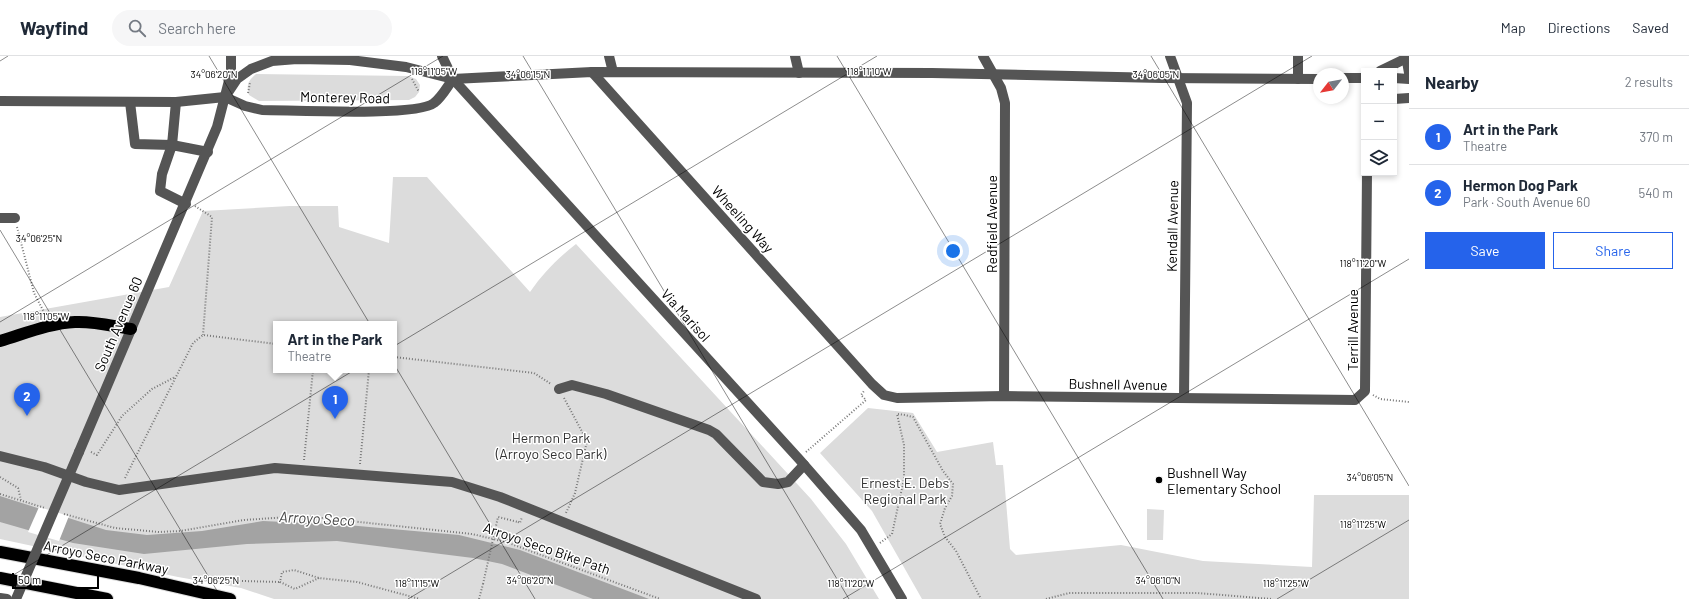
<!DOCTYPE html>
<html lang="en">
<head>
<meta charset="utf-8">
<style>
	:root { --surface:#fff; --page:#f6f6f7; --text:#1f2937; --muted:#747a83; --line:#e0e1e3; --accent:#2563eb }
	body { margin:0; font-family:Barlow,sans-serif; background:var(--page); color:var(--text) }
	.controls { position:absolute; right:12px; top:12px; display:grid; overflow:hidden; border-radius:0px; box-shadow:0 2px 6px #0003 }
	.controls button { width:36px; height:36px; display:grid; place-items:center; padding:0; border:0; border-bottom:1px solid var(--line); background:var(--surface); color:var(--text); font:20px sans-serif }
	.compass { position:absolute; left:1313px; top:12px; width:36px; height:36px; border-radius:50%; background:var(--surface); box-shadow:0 2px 6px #0003; rotate:239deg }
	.scale { position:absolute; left:12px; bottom:10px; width:87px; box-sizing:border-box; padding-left:4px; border:2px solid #000; border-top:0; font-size:11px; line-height:14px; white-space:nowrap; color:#000; -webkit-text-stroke:3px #fff; paint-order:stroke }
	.you { position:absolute; left:953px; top:195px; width:14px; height:14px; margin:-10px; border:3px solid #fff; border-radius:50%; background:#1a73e8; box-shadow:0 0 0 6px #1a73e833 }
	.badge { display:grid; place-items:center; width:26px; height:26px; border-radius:50%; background:var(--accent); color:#fff; font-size:13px; font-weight:700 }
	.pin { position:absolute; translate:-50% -33px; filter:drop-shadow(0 1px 2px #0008) }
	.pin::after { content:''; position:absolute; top:21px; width:14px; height:12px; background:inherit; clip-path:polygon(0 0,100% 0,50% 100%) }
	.popup { position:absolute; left:273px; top:265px; width:124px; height:52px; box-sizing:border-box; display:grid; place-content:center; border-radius:0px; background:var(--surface); filter:drop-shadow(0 1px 3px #0005); font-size:13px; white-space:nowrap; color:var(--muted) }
	.popup b { font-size:15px; color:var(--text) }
	.popup::after { content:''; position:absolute; left:50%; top:100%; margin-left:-8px; border:8px solid transparent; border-top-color:var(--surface) }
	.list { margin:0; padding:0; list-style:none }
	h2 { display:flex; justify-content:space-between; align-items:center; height:52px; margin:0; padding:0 16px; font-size:17px }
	h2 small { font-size:13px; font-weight:400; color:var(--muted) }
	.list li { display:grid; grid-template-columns:26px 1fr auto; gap:12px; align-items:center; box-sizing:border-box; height:56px; padding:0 16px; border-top:1px solid var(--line) }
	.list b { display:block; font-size:15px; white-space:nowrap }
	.list p { margin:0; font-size:13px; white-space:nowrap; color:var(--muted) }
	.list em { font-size:13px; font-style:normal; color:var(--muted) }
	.actions { display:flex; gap:8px; padding:12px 16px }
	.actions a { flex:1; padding:9px 0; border:1px solid var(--accent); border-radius:0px; text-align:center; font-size:14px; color:var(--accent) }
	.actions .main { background:var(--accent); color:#fff }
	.icon { flex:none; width:22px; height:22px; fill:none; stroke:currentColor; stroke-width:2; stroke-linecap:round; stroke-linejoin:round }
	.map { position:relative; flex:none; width:1409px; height:543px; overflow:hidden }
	header { display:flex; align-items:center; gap:24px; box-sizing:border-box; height:56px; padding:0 20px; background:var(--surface); border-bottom:1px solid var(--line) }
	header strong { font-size:19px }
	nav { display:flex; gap:22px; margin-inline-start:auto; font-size:14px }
	.search { width:280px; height:36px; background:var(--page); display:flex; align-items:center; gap:10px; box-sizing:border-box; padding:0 14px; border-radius:22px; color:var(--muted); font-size:15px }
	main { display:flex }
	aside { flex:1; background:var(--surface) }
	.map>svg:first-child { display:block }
	.green { fill:#dcdcdc; fill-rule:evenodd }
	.water { fill:#a3a3a3 }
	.pier { fill:#fff }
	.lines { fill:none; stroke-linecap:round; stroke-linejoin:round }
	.highway-casing { stroke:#dbdbdb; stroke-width:14 }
	.path { stroke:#777; stroke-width:2; stroke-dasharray:1 2; stroke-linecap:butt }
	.minor { stroke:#555; stroke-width:10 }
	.highway { stroke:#000; stroke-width:12 }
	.path-bridge { stroke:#777; stroke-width:2; stroke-dasharray:1 2; stroke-linecap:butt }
	.minor-bridge { stroke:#555; stroke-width:10 }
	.ticks { fill:none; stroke:#000; stroke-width:1; stroke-opacity:0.45 }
	.poi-dot { fill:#000; stroke:#fff; stroke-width:1.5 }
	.labels { text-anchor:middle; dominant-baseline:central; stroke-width:3; stroke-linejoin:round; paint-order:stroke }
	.street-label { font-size:14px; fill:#000; stroke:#fff }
	.park-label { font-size:14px; fill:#333; stroke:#fff }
	.poi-label { font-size:14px; fill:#000; stroke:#fff; text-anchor:start }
	.water-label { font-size:15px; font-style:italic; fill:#444; stroke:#fff }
	.ticks-label { font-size:10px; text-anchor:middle; fill:#000; stroke:#fff; stroke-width:3; stroke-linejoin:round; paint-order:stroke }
</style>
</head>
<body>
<header>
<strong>Wayfind</strong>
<div class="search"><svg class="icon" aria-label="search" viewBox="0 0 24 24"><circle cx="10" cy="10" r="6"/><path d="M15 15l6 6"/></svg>Search here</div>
<nav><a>Map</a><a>Directions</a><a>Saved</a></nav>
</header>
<main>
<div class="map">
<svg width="1409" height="543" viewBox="0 0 1409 543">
	<rect width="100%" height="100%" fill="#fff"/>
	<g class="green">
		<path d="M256,18L408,20L416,23L420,29L419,36L415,41L409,44L259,45L249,39C246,29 248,25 256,18Z"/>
		<path d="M393,121H427L530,236C544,216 557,203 576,188L811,443L846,488L879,543H274L241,532L178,521L0,483V261L169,231L203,155L290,150H338L339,171L389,187ZM276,268H394V314H276Z"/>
		<path d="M868,352L913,357L937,396L993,386L996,409H1003L1010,493L1016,499L1121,489L1203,505L1312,511L1314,439H1409V543H922L872,455L820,397Z"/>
		<path d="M1147,453L1164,454L1163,484H1147Z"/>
	</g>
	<path class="water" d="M0,440L106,474L147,479L202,475L263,465L347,469L459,479L520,494L649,543H593L502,508L473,502L337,485L247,488L144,498L73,487L0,466Z"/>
	<path class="pier" d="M39,451L69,460L59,485L28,476Z"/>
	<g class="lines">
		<defs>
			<g id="highway">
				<path d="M0,285C24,278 50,267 75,266C94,265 112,270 131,273"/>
				<path d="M0,496L139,522L230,543"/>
				<path d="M0,522L107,543"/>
			</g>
		</defs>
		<use href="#highway" class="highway-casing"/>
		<g class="path">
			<path d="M412,23L419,36"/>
			<path d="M248,37L250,27"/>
			<path d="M195,150L212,161L203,279"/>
			<path d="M17,171L34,237L46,260"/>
			<path d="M394,301L534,317L551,328"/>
			<path d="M1373,339L1380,343L1409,346"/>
			<path d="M564,342L587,385L575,437L566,457"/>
			<path d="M91,396L97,399L122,360L152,333L175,321"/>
			<path d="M806,396L866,344L861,339L864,335"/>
			<path d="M304,404L313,314"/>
			<path d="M360,408L369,314"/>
			<path d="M0,421L18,432L21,444"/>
			<path d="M125,422L193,287L203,279L276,288"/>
			<path d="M0,438L45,452"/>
			<path d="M64,458L115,472L159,476L180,475L244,464L303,460L472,478L506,486L660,543"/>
			<path d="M518,466L520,467L522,461"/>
			<path d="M880,487L892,478L904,423V389L897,358L905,359L913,361L943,415L953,428L952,440L945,452L940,468L945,481L956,495L981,543"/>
			<path d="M319,522L295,533L280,526L282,516L294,514L319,522L357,526L420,543"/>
			<path d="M203,524L280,526"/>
			<path d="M479,543L483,528"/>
			<path d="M1046,543L1069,537H1197L1272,543"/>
		</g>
		<g class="minor">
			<path d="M442,0L453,23L799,403L861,474L902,543"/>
			<path d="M609,0L613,16"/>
			<path d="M795,0L799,17"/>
			<path d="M983,0L1001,32L1005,47L1004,340"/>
			<path d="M1170,0L1187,47L1184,342"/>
			<path d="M1298,0V23"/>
			<path d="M1406,0L1409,17"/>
			<path d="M1380,15L1409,1"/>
			<path d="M592,16L872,328L884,339L897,342L1004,340L1355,344L1365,335L1367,117"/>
			<path d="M1343,22H1364"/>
			<path d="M1394,22L1409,23"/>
			<path d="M225,41L237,23L251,13L272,5L297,3L350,4L406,11L453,23L592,16L932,17L1162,22L1319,23"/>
			<path d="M1394,43L1409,42"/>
			<path d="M0,45L176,46L225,41L245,50L262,54C290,54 417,61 434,47C442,41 447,31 453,23"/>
			<path d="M130,46L135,88L172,89L176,46"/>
			<path d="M186,148L160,135L162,118L172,89L208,96"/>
			<path d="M0,162H15"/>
			<path d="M559,333L572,329L606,338L709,374L716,378L763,426L778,428L788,426L804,409"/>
			<path d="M79,396L217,71L231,17V0"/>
			<path d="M0,400L44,411L86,426L119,434L275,412L452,426L500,441L756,543"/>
			<path d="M0,542L7,543"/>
		</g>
		<use href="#highway" class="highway"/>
		<path class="path-bridge" d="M483,528L498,461L518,466"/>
		<path class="minor-bridge" d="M16,543L79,396"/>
	</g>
	<path class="ticks" d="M209,0L535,543M523,0L849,543M837,0L1163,543M1151,0L1409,430M0,5L8,0M0,174L222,543M0,266L443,0M0,527L877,0M408,543L1312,0M843,543L1409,203M1277,543L1409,464"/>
	<circle class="poi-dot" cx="1159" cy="424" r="4"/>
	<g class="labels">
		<g class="street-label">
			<text transform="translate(345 41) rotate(1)">Monterey Road</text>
			<text transform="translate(743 163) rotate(48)">Wheeling Way</text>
			<text transform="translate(991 168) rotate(-90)">Redfield Avenue</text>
			<text transform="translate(1172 170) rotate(-89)">Kendall Avenue</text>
			<text transform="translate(686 259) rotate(48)">Via Marisol</text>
			<text transform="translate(118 268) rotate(-67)">South Avenue 60</text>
			<text transform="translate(1352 274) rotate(-90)">Terrill Avenue</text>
			<text transform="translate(1118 328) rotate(1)">Bushnell Avenue</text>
			<text transform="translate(547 492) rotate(19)">Arroyo Seco Bike Path</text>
			<text transform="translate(106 501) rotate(11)">Arroyo Seco Parkway</text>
		</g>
		<g class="park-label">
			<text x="551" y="381">Hermon Park<tspan x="551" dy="16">(Arroyo Seco Park)</tspan></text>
			<text x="905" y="426">Ernest E. Debs<tspan x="905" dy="16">Regional Park</tspan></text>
		</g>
		<g class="poi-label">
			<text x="1167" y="416">Bushnell Way<tspan x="1167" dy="16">Elementary School</tspan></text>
		</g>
		<g class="water-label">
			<text transform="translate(317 462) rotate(3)">Arroyo Seco</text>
		</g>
	</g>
	<g class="ticks-label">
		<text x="434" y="19">118°11'05"W</text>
		<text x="869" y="19">118°11'10"W</text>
		<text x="528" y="22">34°06'15"N</text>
		<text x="214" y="22">34°06'20"N</text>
		<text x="1156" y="22">34°06'05"N</text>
		<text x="39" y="186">34°06'25"N</text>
		<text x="1363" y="211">118°11'20"W</text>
		<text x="46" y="264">118°11'05"W</text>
		<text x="1370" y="425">34°06'05"N</text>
		<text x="1363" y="472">118°11'25"W</text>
		<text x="216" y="528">34°06'25"N</text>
		<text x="530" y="528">34°06'20"N</text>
		<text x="1158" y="528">34°06'10"N</text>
		<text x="417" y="531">118°11'15"W</text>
		<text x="851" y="531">118°11'20"W</text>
		<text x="1286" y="531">118°11'25"W</text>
	</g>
</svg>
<div class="controls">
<button>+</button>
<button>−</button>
<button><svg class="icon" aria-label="layers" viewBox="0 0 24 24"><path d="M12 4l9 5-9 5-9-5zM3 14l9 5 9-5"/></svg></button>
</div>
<svg class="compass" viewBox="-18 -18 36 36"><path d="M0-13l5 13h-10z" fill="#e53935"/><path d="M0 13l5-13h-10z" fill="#747a83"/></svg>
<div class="scale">50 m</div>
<div class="you"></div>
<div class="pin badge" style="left:335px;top:363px">1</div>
<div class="popup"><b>Art in the Park</b>Theatre</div>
<div class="pin badge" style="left:27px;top:360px">2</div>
</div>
<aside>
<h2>Nearby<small>2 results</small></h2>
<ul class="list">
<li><span class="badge">1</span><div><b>Art in the Park</b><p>Theatre</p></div><em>370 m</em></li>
<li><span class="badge">2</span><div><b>Hermon Dog Park</b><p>Park · South Avenue 60</p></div><em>540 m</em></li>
</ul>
<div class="actions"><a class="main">Save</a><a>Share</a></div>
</aside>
</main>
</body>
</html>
